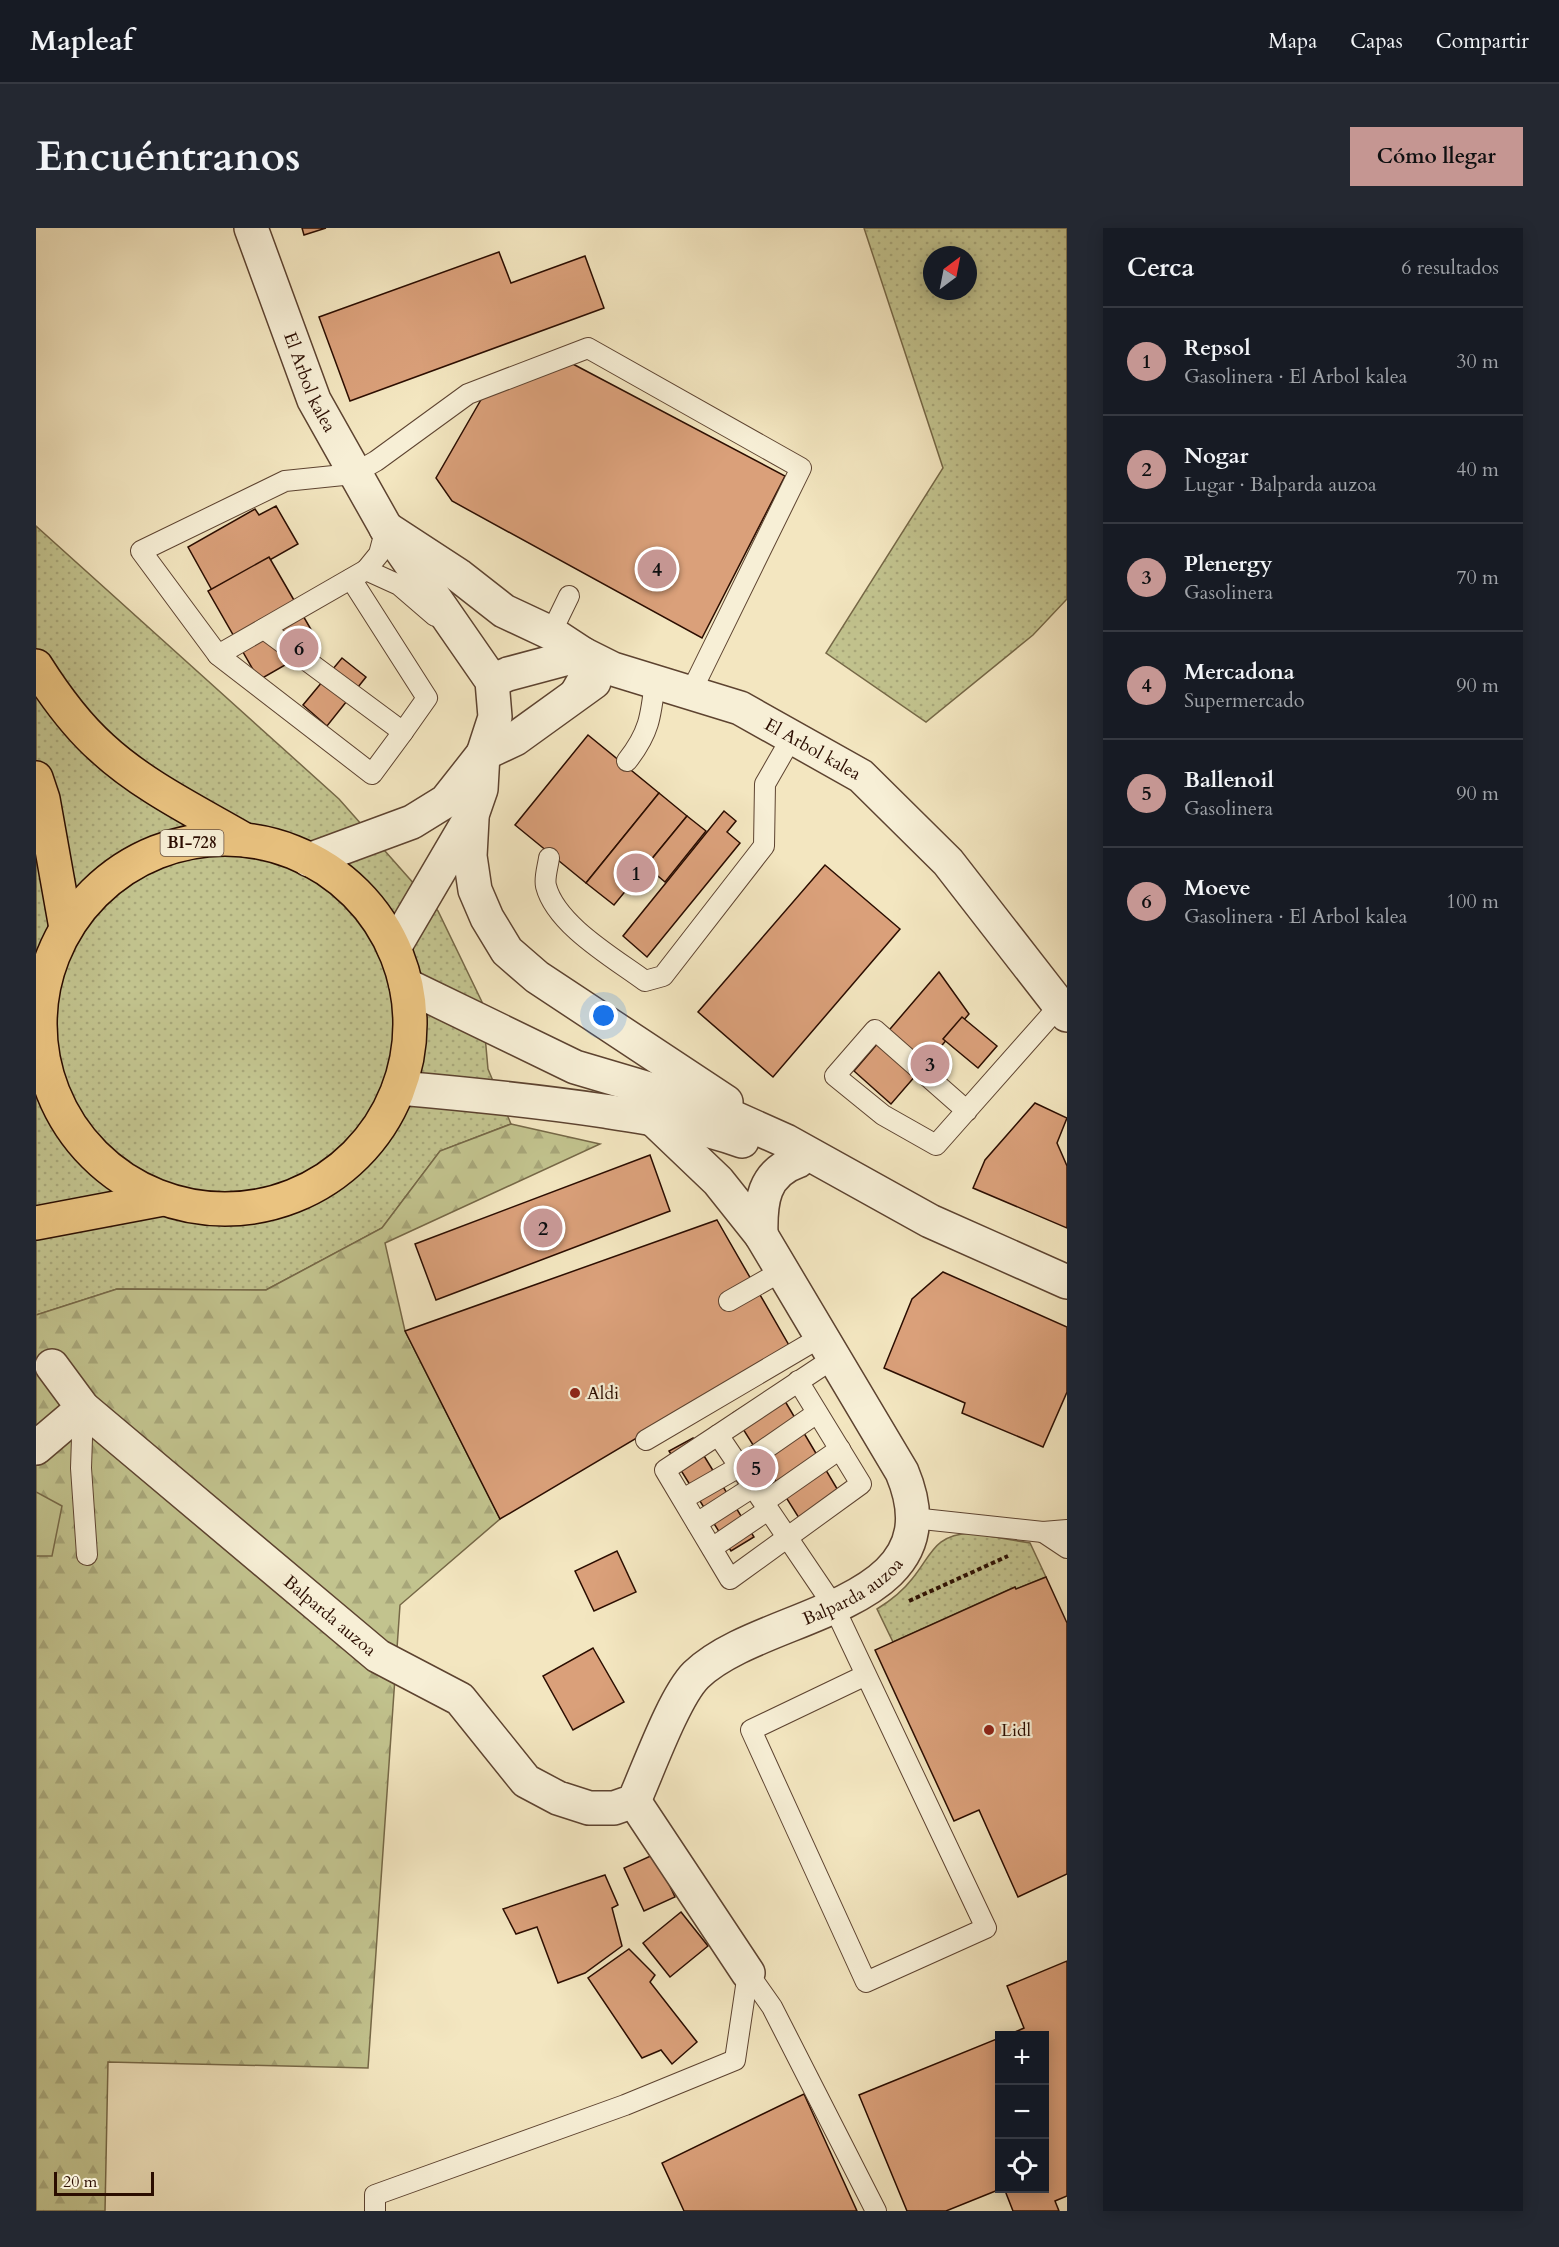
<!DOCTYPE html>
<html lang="es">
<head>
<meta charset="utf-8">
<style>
	:root { --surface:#171b24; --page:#242831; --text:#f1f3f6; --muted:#9ea1a6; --line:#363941; --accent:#c59692 }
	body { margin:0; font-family:Cardo,serif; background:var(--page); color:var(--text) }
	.controls { position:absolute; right:18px; bottom:18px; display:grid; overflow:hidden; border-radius:0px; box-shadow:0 3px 15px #0003 }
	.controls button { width:54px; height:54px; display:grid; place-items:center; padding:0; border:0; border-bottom:2px solid var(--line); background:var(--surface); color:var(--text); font:30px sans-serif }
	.compass { position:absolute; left:887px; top:18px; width:54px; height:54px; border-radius:50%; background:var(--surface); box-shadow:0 3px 15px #0003; rotate:32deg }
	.scale { position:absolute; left:18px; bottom:15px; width:100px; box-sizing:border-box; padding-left:6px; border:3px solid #2b0d00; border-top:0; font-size:16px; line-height:21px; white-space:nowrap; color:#2b0d00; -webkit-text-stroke:4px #f7efd6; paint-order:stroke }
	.you { position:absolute; left:568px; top:788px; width:21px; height:21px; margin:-15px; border:4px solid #fff; border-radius:50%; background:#1a73e8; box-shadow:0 0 0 9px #1a73e833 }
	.badge { display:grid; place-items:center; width:39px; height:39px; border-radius:50%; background:var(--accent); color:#111; font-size:20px; font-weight:700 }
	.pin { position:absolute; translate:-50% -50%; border:3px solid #fff; box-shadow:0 2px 6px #0006 }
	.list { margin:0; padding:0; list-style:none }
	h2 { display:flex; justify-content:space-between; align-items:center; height:78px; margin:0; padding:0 24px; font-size:26px }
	h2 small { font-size:20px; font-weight:400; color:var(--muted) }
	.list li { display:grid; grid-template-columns:39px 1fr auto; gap:18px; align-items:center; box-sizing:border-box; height:108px; padding:0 24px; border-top:2px solid var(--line) }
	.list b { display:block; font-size:22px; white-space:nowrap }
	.list p { margin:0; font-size:20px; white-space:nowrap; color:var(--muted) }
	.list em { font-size:20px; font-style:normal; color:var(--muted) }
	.icon { flex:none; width:33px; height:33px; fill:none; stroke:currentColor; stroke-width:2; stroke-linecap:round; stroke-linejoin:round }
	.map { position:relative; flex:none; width:1031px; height:1983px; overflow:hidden; border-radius:0px }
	header { display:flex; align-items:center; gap:36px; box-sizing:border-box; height:84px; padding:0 30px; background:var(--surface); border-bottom:2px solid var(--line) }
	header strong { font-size:28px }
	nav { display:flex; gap:33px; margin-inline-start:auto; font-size:21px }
	.intro { display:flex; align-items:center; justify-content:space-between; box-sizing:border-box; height:144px; padding:0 36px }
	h1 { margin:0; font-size:42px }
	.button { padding:15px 27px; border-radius:0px; background:var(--accent); color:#111; font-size:21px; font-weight:700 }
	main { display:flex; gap:36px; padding:0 36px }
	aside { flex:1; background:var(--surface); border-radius:0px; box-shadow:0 3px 15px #0003 }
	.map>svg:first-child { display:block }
	.grass { fill:url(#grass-dots); stroke:#766847; stroke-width:1.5; fill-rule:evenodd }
	.forest { fill:url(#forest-firs); stroke:#766847; stroke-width:1.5 }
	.garden { fill:#c2c38e; stroke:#766847; stroke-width:1.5 }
	.building { fill:#daa07a; stroke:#2b0d00; stroke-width:1.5 }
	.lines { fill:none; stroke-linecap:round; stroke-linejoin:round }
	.service-casing { stroke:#5d4330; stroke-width:22 }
	.minor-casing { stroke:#5d4330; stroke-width:36 }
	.tertiary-casing { stroke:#5d4330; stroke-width:36 }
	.primary-casing { stroke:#2b0d00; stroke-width:36 }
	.motorway-casing { stroke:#2b0d00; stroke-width:36 }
	.path { stroke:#2b0d00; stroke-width:4; stroke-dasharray:4.5 3; stroke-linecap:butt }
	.service { stroke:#f7efd6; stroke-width:20 }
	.minor { stroke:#f7efd6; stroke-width:33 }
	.tertiary { stroke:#f7efd6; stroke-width:33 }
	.primary { stroke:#eac380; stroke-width:33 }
	.motorway { stroke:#eac380; stroke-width:33 }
	.poi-dot { fill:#8f2418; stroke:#f7efd6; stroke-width:2 }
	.labels { text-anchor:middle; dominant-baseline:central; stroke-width:4.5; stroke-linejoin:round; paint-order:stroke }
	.shield { fill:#f7efd6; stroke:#685140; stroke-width:1.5 }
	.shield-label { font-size:16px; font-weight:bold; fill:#2b0d00 }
	.street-label { font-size:18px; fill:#2b0d00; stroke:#f7efd6 }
	.poi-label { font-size:18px; fill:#2b0d00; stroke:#f7efd6; text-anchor:start }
</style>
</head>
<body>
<header>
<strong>Mapleaf</strong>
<nav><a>Mapa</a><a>Capas</a><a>Compartir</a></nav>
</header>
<div class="intro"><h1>Encuéntranos</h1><a class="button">Cómo llegar</a></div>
<main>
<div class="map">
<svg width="1031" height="1983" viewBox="0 0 1031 1983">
	<defs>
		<pattern id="grass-dots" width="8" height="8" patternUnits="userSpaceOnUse" patternTransform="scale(1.5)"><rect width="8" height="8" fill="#c2c38e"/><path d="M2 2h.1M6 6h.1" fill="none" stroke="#a7a679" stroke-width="1.8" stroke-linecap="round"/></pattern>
		<pattern id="forest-firs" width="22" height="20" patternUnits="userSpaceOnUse" patternTransform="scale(1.5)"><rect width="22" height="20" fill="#c2c38e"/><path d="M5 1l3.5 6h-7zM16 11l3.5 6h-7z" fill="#a7a679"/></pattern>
	</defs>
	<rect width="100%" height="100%" fill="#f3e6c0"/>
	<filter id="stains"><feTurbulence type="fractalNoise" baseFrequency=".00333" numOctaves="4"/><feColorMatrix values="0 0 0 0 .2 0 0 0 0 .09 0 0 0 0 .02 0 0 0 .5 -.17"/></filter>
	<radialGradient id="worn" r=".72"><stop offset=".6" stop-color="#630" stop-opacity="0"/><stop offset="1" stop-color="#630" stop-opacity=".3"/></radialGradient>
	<g class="grass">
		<path d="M828,0H1031V371L997,407L890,494L790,425L907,240ZM896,27H932V63H896Z"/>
		<path d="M0,298L303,571L402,683L446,774L452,841L475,896L404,923L346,1000L230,1062L81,1061L0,1087Z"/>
		<path d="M935,1305L994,1315L1010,1349L980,1361L979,1359L857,1414L841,1381C854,1373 866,1364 876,1351C896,1327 897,1307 935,1305Z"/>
	</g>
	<path class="forest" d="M475,896L564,916L349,1015L369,1103L464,1291L364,1377L332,1840L72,1834L69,1983H0V1087L81,1061L230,1062L346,1000L404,923Z"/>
	<path class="garden" d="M0,1264L26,1278L16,1328H0Z"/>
	<g class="building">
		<path d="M266,0H290L268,7Z"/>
		<path d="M463,24L475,55L549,28L568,80L314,173L283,89Z"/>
		<path d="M535,135L749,248L666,410L416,273L400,250L446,170Z"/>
		<path d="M240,278L262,316L177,364L152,319L219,281L223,287Z"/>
		<path d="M233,329L284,417L223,452L172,363Z"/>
		<path d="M306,430L330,449L291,498L267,477Z"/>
		<path d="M552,507L623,565L550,655L479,597Z"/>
		<path d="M623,565L651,588L578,677L550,655Z"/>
		<path d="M688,583L700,593L691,604L704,615L611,729L587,708Z"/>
		<path d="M651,588L670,603L629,654L610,638Z"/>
		<path d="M789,637L864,701L737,849L662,784Z"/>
		<path d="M903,744L933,786L855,876L818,843Z"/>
		<path d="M926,789L961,818L942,840L907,811Z"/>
		<path d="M999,875L1031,890L1021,915L1031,938V1000L937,960L949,932Z"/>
		<path d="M614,927L634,983L400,1072L379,1016Z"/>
		<path d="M681,992L754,1119L464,1291L369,1103Z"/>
		<path d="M907,1044L1031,1099V1164L1007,1219L926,1185L929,1175L848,1140L876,1071Z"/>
		<path d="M740,1158L803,1264L763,1290L697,1185Z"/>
		<path d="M657,1210L718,1309L695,1323L633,1223Z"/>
		<path d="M581,1323L600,1364L558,1383L539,1343Z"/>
		<path d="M1010,1349L1031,1395V1646L982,1669L943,1582L918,1593L839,1422L979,1359L980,1361Z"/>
		<path d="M557,1420L588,1474L537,1502L507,1448Z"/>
		<path d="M619,1626L639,1669L608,1683L588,1640Z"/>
		<path d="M569,1647L582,1677L576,1680L586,1718L549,1745L522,1755L501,1699L480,1706L467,1681Z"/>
		<path d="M645,1684L672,1718L634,1749L607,1715Z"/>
		<path d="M593,1721L619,1747L614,1754L661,1814L636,1836L625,1822L606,1830L552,1750Z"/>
		<path d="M1031,1733V1968L1019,1973L1023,1983H977L968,1960H1008V1808H970L988,1800L971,1758Z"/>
		<path d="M963,1810V1960H967L910,1983H871L823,1867Z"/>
		<path d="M768,1866L821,1983H648L626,1935Z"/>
	</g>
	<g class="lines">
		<defs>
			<g id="service">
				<path d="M330,342L343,326L350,300"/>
				<path d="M399,388L363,357L330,342L182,427L105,323L249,253L317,246L340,233L432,166L552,120L765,240L655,464"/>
				<path d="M228,401L367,504L391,470L315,351"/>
				<path d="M515,405L533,368"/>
				<path d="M182,427L336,546L367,504"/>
				<path d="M591,533C613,505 615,489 619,453"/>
				<path d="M513,630C512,638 508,650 510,658C520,697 578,730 609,753L627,748L728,618L729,556L756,509"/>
				<path d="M931,883L839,802L799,848L847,887L900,917L1024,777"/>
				<path d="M693,1073L746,1043"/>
				<path d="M798,1130L682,1207L797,1377L950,1700L830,1754L715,1502L830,1447"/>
				<path d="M47,1180L45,1240L51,1327"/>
				<path d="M682,1207L629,1242L694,1351L825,1256L762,1153"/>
				<path d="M610,1212L785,1109"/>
				<path d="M647,1271L703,1239L781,1185"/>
				<path d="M728,1274L804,1221"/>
				<path d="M877,1290L1007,1304L1031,1302"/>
				<path d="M661,1295L717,1259"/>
				<path d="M1007,1304L1031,1320"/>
				<path d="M676,1320L732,1282"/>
				<path d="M712,1745L736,1779L840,1983"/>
				<path d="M339,1983V1967L589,1877L699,1832L712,1745"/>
			</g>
			<g id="minor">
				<path d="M350,300L422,347L468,383L515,405L547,426L549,451L541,465"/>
				<path id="s1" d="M456,453L472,446L547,426L577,441L704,480L825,548L912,634L1031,787"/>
				<path d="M447,526L479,511L558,454"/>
				<path d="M725,1007C724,974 727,945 762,933"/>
				<path id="s2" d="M16,1138L47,1180L342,1428L424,1471L490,1553L522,1570L553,1580H578L598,1573C612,1542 638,1469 660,1447C727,1382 924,1382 866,1244L725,1007L682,953L616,890"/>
				<path d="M0,1220L47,1180"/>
				<path d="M598,1573L712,1745"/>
			</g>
			<g id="tertiary">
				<path id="s3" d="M215,0L278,172L350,300L456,453L459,489L447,526L445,561L436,587L358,720"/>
				<path d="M436,591L434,628L439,662L451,690L471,723L501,749L690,874"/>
				<path d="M273,632L376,594L410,573L447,526"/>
				<path d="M370,757L539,839L674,879L750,913L894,993L1031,1054"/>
				<path d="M363,860C432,866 500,873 568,883C614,890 662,897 706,913"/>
			</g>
			<g id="primary">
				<path d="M0,438C19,468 39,496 66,520C107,558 161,584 209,612"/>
				<path d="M0,550L7,571L30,700"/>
				<circle cx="189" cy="796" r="185"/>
			</g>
			<g id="motorway">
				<path d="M0,809L3,804"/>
				<path d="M0,995L127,971"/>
			</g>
		</defs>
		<use href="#service" class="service-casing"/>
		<use href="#minor" class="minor-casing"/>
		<use href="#tertiary" class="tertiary-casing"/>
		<use href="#primary" class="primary-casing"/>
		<use href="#motorway" class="motorway-casing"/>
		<path class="path" d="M873,1373L972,1328"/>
		<use href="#service" class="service"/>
		<use href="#minor" class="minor"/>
		<use href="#tertiary" class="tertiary"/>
		<use href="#primary" class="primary"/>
		<use href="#motorway" class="motorway"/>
	</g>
	<g class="poi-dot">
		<circle cx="539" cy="1165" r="6"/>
		<circle cx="953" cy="1502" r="6"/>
	</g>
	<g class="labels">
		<rect class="shield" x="124.5" y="602" width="63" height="26" rx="4.5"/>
		<g class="shield-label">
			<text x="156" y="615">BI-728</text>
		</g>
		<g class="street-label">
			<text stroke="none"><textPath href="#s3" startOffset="165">El Arbol kalea</textPath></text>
			<text stroke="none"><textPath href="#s1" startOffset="345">El Arbol kalea</textPath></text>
			<text stroke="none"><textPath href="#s2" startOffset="1070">Balparda auzoa</textPath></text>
			<text stroke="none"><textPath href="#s2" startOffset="375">Balparda auzoa</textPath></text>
		</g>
		<g class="poi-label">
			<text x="551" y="1165">Aldi</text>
			<text x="965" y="1502">Lidl</text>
		</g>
	</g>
	<rect width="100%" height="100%" filter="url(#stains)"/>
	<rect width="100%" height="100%" fill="url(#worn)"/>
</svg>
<div class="controls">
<button>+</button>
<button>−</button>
<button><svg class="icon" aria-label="locate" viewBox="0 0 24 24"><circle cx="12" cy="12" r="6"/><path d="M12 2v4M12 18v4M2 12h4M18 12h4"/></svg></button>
</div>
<svg class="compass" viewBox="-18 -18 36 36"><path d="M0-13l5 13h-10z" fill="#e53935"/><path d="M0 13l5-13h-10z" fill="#9ea1a6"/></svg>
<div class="scale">20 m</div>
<div class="you"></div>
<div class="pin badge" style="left:600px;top:645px">1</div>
<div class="pin badge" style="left:507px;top:1000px">2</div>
<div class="pin badge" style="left:894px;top:836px">3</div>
<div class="pin badge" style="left:621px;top:341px">4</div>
<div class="pin badge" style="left:720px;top:1240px">5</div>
<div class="pin badge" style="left:263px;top:420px">6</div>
</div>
<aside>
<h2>Cerca<small>6 resultados</small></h2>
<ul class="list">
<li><span class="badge">1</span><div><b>Repsol</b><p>Gasolinera · El Arbol kalea</p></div><em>30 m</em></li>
<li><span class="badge">2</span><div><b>Nogar</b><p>Lugar · Balparda auzoa</p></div><em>40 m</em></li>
<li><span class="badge">3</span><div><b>Plenergy</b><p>Gasolinera</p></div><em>70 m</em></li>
<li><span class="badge">4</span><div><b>Mercadona</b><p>Supermercado</p></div><em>90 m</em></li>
<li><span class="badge">5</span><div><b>Ballenoil</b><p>Gasolinera</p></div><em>90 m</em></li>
<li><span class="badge">6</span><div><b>Moeve</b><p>Gasolinera · El Arbol kalea</p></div><em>100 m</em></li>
</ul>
</aside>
</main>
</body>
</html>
